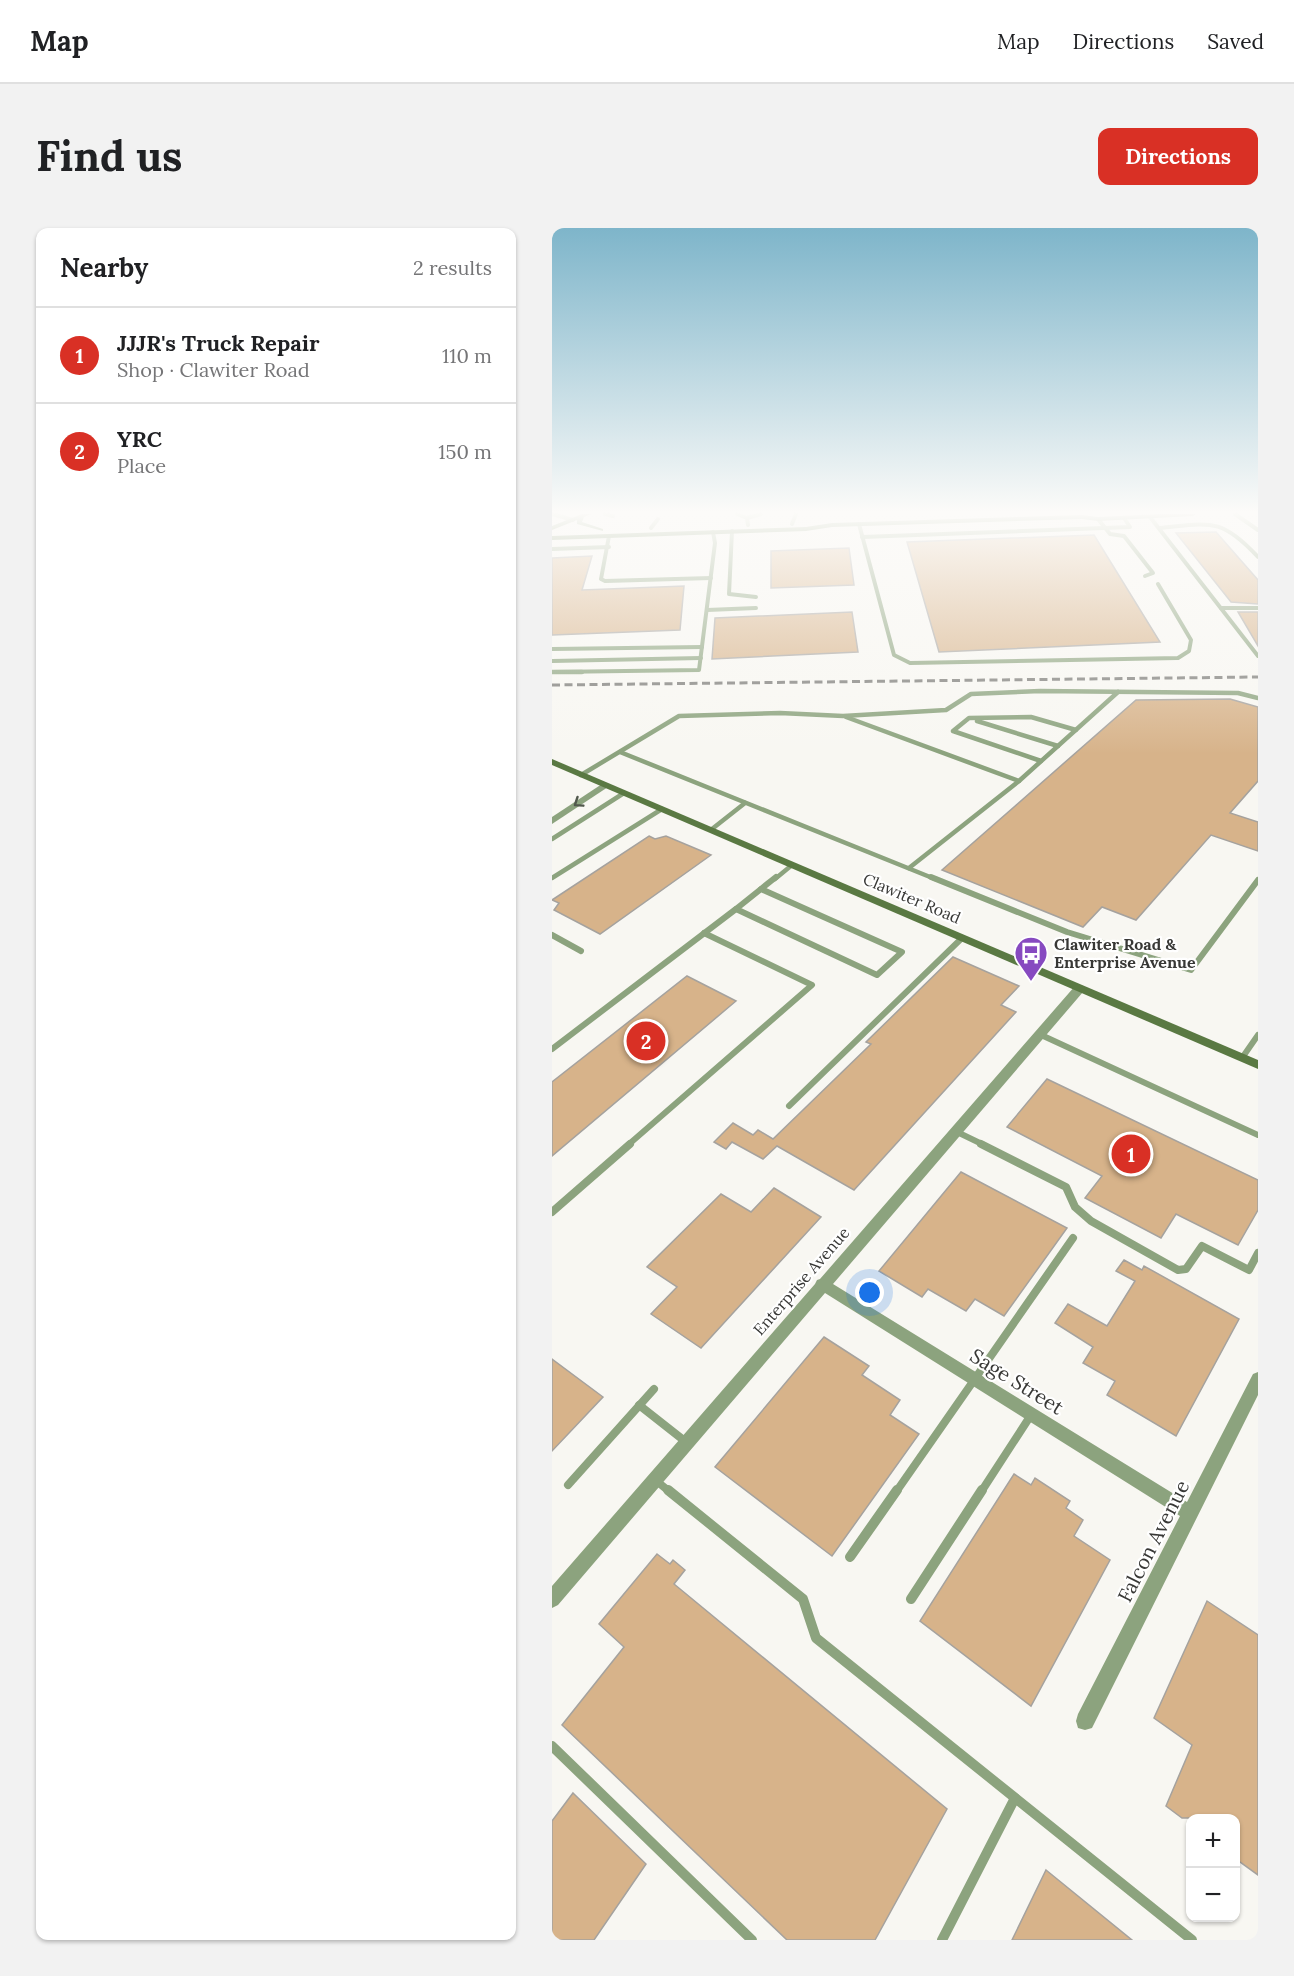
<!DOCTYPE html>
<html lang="en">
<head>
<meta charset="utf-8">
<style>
	:root { --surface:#fff; --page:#f2f2f2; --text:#202124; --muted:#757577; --line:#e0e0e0; --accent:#d93025 }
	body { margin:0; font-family:Lora,serif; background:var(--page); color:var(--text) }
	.controls { position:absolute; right:18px; bottom:18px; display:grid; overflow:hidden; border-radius:12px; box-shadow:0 2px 4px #0004 }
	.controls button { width:54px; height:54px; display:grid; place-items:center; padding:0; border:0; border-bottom:2px solid var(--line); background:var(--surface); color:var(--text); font:30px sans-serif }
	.you { position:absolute; left:318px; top:1065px; width:21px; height:21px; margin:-15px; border:4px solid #fff; border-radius:50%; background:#1a73e8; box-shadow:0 0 0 9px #1a73e833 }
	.badge { display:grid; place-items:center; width:39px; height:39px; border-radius:50%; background:var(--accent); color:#fff; font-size:20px; font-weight:700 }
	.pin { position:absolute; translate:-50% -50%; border:3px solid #fff; box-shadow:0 2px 6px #0006 }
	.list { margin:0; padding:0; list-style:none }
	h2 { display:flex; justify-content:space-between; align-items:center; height:78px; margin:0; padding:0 24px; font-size:26px }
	h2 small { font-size:20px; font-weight:400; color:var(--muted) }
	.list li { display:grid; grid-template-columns:39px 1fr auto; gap:18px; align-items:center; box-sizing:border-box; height:96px; padding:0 24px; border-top:2px solid var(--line) }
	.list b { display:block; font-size:22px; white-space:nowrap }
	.list p { margin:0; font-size:20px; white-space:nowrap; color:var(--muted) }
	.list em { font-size:20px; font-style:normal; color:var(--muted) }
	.map { position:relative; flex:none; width:706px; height:1712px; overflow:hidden; border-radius:12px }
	header { display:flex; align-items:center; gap:36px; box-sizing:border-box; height:84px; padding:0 30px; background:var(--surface); border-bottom:2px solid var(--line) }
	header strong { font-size:28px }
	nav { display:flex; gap:33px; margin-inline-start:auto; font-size:21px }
	.intro { display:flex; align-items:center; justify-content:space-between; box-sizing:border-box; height:144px; padding:0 36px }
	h1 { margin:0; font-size:42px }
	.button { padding:15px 27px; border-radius:12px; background:var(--accent); color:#fff; font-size:21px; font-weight:700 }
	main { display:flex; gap:36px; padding:0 36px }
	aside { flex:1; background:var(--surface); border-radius:12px; box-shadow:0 2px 4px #0004 }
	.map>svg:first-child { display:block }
	.building { fill:#d7b38a; stroke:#a5a29e; stroke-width:1.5 }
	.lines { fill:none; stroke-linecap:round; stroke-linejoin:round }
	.lane-far4 { stroke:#8ca37e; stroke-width:4 }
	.lane-far3 { stroke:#8ca37e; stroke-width:4.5 }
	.lane-far2 { stroke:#8ca37e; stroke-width:6 }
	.lane-far1 { stroke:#8ca37e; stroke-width:8 }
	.lane { stroke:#8ca37e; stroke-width:10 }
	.street { fill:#8ca37e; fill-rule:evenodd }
	.secondary { fill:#5a7943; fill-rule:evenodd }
	.rail { stroke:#7b7b77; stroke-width:3; stroke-dasharray:8 4.5; stroke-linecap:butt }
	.oneway { stroke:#51584c }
	.labels { text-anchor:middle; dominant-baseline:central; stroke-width:4.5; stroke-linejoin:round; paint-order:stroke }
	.street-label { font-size:16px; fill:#383836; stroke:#fff }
	.poi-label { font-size:16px; font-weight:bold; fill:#383836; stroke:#fff; text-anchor:start }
	.near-street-label { font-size:20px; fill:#383836; stroke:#fff }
</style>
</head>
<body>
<header>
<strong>Map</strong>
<nav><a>Map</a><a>Directions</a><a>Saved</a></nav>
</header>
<div class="intro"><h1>Find us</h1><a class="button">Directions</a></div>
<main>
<aside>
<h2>Nearby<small>2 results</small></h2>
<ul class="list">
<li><span class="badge">1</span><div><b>JJJR's Truck Repair</b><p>Shop · Clawiter Road</p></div><em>110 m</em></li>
<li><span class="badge">2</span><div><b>YRC</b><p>Place</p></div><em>150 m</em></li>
</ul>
</aside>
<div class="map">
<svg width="706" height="1712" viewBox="0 0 706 1712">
	<rect width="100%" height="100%" fill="#f8f7f2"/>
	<g class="building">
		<path d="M664,304L706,352V376L679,374L624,305Z"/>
		<path d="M542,307L608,414L387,424L355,314Z"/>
		<path d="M297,320L302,357L219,360V323Z"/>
		<path d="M40,328L30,362L132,358L128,402L0,407V330Z"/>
		<path d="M300,384L306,424L160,431L163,390Z"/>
		<path d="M686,384H706V418Z"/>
		<path d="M678,471L706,479V553L678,585L706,594V623L659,607L584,692L550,679L531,699L390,642L584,472Z"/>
		<path d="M97,608L103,611L114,608L159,627L48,706L2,682L7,675L0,672Z"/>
		<path d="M401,729L467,758L449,777L464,784L302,962L225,918L211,931L180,914L174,921L162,914L181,895L201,907L206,902L221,911L319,816L314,814Z"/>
		<path d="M135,748L184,773L0,928V854Z"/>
		<path d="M495,851L706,952V982L686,1017L624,986L609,1010L533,970L550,948L455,899Z"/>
		<path d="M409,944L515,1000L452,1088L423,1071L414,1083L376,1061L370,1069L327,1043Z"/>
		<path d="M222,960L269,989L149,1120L99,1086L125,1059L95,1039L169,966L199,984Z"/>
		<path d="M572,1032L590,1042L592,1038L687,1091L624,1208L555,1167L563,1153L531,1135L541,1119L503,1095L516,1076L555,1098L583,1053L564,1043Z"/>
		<path d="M272,1109L317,1138L310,1147L348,1172L338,1187L367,1206L280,1328L163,1239Z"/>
		<path d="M0,1131L51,1169L0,1223Z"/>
		<path d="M462,1246L479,1257L483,1250L518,1273L514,1280L531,1292L522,1308L558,1332L479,1478L368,1393Z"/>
		<path d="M105,1326L118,1336L121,1332L133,1342L122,1356L395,1581L323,1712H235L10,1497L72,1419L47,1396Z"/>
		<path d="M655,1373L706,1407V1647L684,1631V1590H630L614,1578L640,1517L602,1490Z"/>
		<path d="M21,1565L94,1636L42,1712H0V1593Z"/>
		<path d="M494,1642L580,1712H460Z"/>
	</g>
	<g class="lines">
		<g class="lane-far4">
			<path d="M0,286L21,292"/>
			<path d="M53,286L61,288"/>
			<path d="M185,286L195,290L196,297"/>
			<path d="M683,286L706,302"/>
			<path d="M598,289L706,428"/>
			<path d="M195,290L209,286"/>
			<path d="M546,291L558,306L572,308L601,345L593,348"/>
			<path d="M240,296L244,286"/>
			<path d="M307,296L342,427L358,435L626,430L637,423L639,412L606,356"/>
			<path d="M99,300L106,291"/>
			<path d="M608,300C658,295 669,289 706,329"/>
			<path d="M180,303L177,366L204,369"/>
			<path d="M57,308L49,351L53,353L159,350"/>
			<path d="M310,309L578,299L572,290"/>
			<path d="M0,321L57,319"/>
			<path d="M669,380H706"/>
			<path d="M155,382L204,380"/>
			<path d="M0,421L150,419"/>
			<path d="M0,433L149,430"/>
			<path d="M0,444L147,442L163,315L161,304"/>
		</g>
		<g class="lane-far3">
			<path d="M0,444H30"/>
			<path d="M294,489L467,553"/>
			<path d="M425,493L506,518"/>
			<path d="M68,524L383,651"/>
			<path d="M489,533L401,503L417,490L479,489L524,502"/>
			<path d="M29,547L127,488L228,485L291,488L394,482L419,466L488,463L686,465L706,470"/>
			<path d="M160,601L193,575"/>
			<path d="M0,611L72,565"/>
			<path d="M357,640L467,553L566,464"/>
			<path d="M0,650L110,581"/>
			<path d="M223,651L240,637"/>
		</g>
		<g class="lane-far2">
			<path d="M379,649L515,704L639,742L706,652"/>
			<path d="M209,661L350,724L325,747L184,681Z"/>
			<path d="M209,661L224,649"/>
			<path d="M0,707L29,723"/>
			<path d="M487,806L706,907"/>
			<path d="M0,821L184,681"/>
			<path d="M690,830L706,807"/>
			<path d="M237,878L410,710"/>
			<path d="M403,903L432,917"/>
			<path d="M76,917L260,757L152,705"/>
		</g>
		<g class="lane-far1">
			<path d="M429,916L514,959L523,979L539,993L626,1042L634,1041L650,1018L697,1042L706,1025"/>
			<path d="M0,984L78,916"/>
			<path d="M87,1177L134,1214"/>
			<path d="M102,1251L118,1264"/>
			<path d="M16,1257L102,1161"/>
			<path d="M344,1264L521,1010"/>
			<path d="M429,1264L479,1187"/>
		</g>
		<g class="lane">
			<path d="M116,1262L251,1371L264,1410L640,1712"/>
			<path d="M298,1329L345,1262"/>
			<path d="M359,1371L430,1262"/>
			<path d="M0,1518L200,1712"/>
			<path d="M390,1712L463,1570"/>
		</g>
		<g class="street">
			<path d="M53,554L57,557L56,559L0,596V589Z"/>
			<path d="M527,757L531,758L532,761L531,764L281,1056L635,1274L701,1146L706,1144V1167L540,1500L533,1502L526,1500L524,1493L526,1486L628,1288L273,1065L6,1377L0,1380V1358L263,1056L265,1052L268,1051L523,758Z"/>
		</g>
		<g class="secondary">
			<path d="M30,286H39L32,289L30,294L51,301V303L25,296V292L0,302V298Z"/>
			<path d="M610,286H644L641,288L546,293L530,291L280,299L254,303L0,312V308L254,299L280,295L530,287L546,289Z"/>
			<path d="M0,531L706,832V841L0,537Z"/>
		</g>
		<path class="rail" d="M0,457L706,449"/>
	</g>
	<defs><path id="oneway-chevron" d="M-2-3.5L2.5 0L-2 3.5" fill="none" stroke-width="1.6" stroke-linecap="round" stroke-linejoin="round" transform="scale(1.5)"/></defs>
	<use class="oneway" href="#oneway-chevron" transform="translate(26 575) rotate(146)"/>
	<linearGradient id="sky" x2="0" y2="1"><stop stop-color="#7eb5ca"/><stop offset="0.54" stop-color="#fcfbf9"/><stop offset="1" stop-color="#fcfbf9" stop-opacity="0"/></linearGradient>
	<rect width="706" height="526" fill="url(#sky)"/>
	<defs>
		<symbol id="bus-pin" viewBox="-11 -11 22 30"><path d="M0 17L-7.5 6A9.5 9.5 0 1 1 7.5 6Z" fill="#874ac0" stroke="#fff"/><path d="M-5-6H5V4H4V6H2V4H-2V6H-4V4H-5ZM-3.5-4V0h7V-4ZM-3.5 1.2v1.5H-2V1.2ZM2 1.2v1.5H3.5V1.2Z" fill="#fff"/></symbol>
	</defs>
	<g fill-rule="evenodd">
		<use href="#bus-pin" x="460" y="706" width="38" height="52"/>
	</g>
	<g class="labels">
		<g class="street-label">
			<text transform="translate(360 670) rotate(23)">Clawiter Road</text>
			<text transform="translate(249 1053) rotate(-49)">Enterprise Avenue</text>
		</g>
		<g class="poi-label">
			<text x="502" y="716">Clawiter Road &amp;<tspan x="502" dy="18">Enterprise Avenue</tspan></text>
		</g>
		<g class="near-street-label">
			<text transform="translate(465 1153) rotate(32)">Sage Street</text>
			<text transform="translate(601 1313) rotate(-63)">Falcon Avenue</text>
		</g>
	</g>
</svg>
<div class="controls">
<button>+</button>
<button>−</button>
</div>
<div class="you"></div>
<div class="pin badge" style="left:579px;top:926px">1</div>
<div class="pin badge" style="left:94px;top:813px">2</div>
</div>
</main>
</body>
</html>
